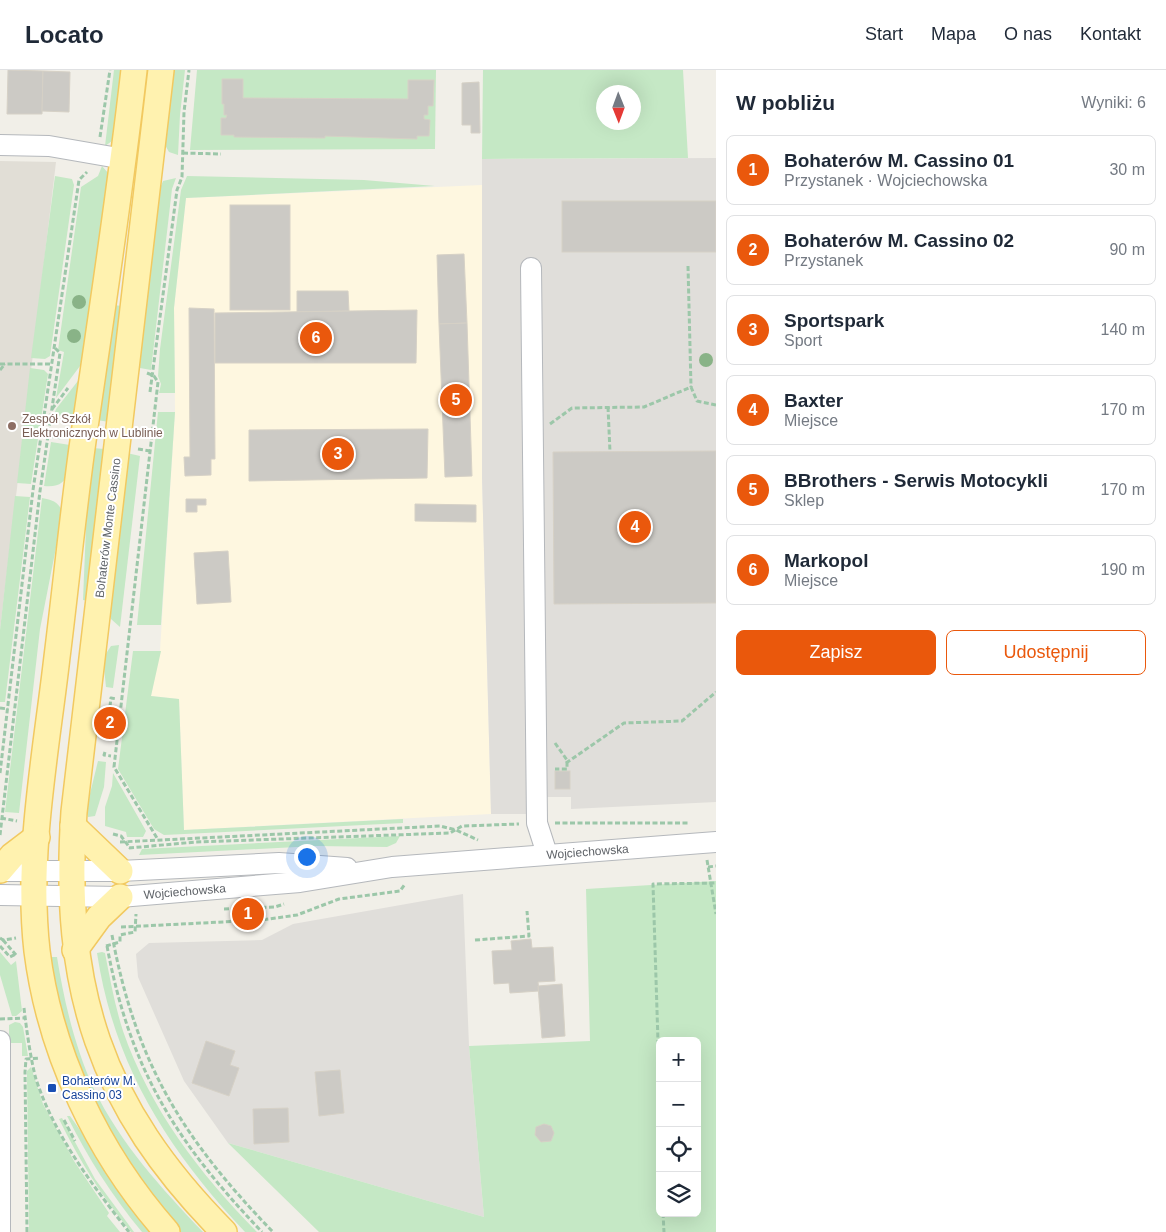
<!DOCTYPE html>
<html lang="pl">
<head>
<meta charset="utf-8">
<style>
	:root { --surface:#fff; --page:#f2f2f3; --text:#1f2937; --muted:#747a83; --line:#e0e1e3; --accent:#ea580c }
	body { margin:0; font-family:Helvetica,sans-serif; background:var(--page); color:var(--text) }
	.controls { position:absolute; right:15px; bottom:15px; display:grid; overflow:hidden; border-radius:8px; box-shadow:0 5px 20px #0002 }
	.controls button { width:45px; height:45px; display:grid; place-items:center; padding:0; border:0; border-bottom:1px solid var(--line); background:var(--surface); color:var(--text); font:25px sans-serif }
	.compass { position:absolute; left:596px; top:15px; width:45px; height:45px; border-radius:50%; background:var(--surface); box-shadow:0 5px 20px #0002; rotate:179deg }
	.you { position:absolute; left:306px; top:786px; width:18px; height:18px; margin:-12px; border:4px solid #fff; border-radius:50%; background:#1a73e8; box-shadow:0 0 0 8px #1a73e833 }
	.badge { display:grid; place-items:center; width:32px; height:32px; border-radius:50%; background:var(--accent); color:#fff; font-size:16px; font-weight:700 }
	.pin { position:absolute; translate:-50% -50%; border:2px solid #fff; box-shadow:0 1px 5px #0006 }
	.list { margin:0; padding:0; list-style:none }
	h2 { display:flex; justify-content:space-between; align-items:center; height:65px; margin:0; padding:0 20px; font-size:21px }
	h2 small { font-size:16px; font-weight:400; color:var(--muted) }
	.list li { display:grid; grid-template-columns:32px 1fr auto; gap:15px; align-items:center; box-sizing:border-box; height:70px; margin:0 10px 10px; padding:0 10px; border:1px solid var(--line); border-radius:8px }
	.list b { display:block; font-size:19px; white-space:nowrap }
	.list p { margin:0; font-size:16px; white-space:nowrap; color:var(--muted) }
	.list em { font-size:16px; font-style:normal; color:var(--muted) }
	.actions { display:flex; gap:10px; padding:15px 20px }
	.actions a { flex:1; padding:11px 0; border:1px solid var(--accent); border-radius:8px; text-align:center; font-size:18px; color:var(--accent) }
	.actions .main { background:var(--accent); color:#fff }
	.icon { flex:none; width:28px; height:28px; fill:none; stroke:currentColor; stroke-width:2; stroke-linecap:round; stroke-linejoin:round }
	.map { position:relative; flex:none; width:716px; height:1162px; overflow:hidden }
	header { display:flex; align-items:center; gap:30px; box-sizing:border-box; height:70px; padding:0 25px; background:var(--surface); border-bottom:1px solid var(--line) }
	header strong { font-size:24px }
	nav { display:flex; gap:28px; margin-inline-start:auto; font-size:18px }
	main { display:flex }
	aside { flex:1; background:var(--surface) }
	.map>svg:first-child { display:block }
	.commercial { fill:#fef7e0 }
	.industrial { fill:#e0deda }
	.education { fill:#e1ded6 }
	.green { fill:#c5e8c5; fill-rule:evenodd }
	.building { fill:#cccac5; stroke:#d6d1c6 }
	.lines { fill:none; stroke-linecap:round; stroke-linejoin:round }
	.minor-casing { stroke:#b5b8bc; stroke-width:22 }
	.major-casing { stroke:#f2c960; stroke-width:28 }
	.path { stroke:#9cc7a9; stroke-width:3; stroke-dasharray:5 2.5; stroke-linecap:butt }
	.minor { stroke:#fff; stroke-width:20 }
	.major { stroke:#fff2af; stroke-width:25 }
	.tree { fill:#89b387 }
	.education-dot { fill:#8d6e63; stroke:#fff; stroke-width:2 }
	.transit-dot { fill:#1a4fb4; stroke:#fff; stroke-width:2 }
	.labels { text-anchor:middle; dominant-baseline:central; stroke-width:4; stroke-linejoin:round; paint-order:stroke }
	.education-label { font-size:12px; fill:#785e54; stroke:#fff; text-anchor:start }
	.street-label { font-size:12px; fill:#5f6368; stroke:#fff }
	.transit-label { font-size:12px; fill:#164399; stroke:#fff; text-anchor:start }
</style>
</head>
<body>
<header>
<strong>Locato</strong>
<nav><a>Start</a><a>Mapa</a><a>O nas</a><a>Kontakt</a></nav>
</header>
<main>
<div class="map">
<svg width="716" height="1162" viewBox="0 0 716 1162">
	<rect width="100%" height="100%" fill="#f1efe8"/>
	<path class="commercial" d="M482,115V408L491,744L184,760L179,629L151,626L160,581L175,342L174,238L186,128Z"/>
	<g class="industrial">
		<path d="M716,88V732L571,739V727H546L528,744H491L482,408V89Z"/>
		<path d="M463,824L469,976L484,1147L228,1073L184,1011L138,907L136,884L149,873L262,870L293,854Z"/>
	</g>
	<path class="education" d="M0,91L56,92L0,560Z"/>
	<g class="green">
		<path d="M114,0H122L115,66L112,71L105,76Z"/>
		<path d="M172,0H185L180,45L178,85L169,82L165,75Z"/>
		<path d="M197,0H436L435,79L190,80Z"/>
		<path d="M483,0H683L688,88L482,89ZM604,22H634V52H604Z"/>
		<path d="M102,96L108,103L109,108L83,292L56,328L64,282L58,280L81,117L98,106Z"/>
		<path d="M55,106L72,109L74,115L50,286L45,289L31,288Z"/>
		<path d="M187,106L364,110L435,116L186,128L174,238L175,323H159L161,314L158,306L160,279L181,120Z"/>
		<path d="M176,108L172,119L151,300L140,298L139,294L158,123L163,111Z"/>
		<path d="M114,235L121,236L109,352L97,350Z"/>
		<path d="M30,298L44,300L48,304L31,414L17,413Z"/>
		<path d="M81,307L74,347L54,345L56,339Z"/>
		<path d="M158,342H175L161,555H137Z"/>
		<path d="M51,372L70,375C68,396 73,419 44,416Z"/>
		<path d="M93,378L104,379L88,531L83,530L87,433Z"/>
		<path d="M127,383L140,386L120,557L111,549L110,542Z"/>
		<path d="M15,426L30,427L5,632H0V560Z"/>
		<path d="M42,428C53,430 58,432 63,442L40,559L19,743L5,742Z"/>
		<path d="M119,575L113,618L106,617L103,588L111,576Z"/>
		<path d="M133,581H161L151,626L179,629L184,760L403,749V753L164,765L154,759L118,699Z"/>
		<path d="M98,691L106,692L104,717L95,746L88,747L86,740Z"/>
		<path d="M113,703L146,761L143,767H127L126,762L105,756V737L112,716Z"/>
		<path d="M400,766L396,773L387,777L316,776L139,785L142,779Z"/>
		<path d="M716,811V1162H319L228,1073L484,1147L469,976L590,971L586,819ZM660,971H697V1143H660Z"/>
		<path d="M0,882L11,895L16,891L22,941L16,946H12L0,905Z"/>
		<path d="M102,882L105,883C110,909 115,936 123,961C150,1039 200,1104 257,1162H245C168,1080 114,996 97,883Z"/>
		<path d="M49,887H57C64,931 75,978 94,1019C120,1073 162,1119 203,1162H181C127,1102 86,1029 62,951C56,930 53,908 49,887Z"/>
		<path d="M15,952L20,953L23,957L28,986H22V973H9V955Z"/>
		<path d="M31,997L43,1034L74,1091L109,1143L107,1146L120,1162H29L27,1008V1001Z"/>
		<path d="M67,1046H70L153,1162H142C112,1126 88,1088 67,1046Z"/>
		<path d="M62,1048L95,1109L134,1162H131C102,1127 79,1090 59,1049Z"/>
	</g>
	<g class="building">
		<path d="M8,0L43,1L42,44H7Z"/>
		<path d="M43,1L70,2L69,42L42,41Z"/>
		<path d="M222,9H243V28L408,29V10H434L433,36H428V45H424V49L430,50L429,66H417V69L325,66V68L234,67V65H221V48H226L227,45H224V34H222Z"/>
		<path d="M479,12L480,63H471V55H462V13Z"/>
		<rect x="562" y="131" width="154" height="51"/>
		<rect x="230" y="135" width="60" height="105"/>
		<path d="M464,184L467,253L439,254L437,185Z"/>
		<path d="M297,221H348L349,241L297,242Z"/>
		<path d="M189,238L214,239L215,389H211V405L185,406L184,387H190Z"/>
		<path d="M417,240L416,293H215V243Z"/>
		<path d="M467,253L472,406L445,407L439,254Z"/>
		<path d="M428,359L427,408L249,411V360Z"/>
		<path d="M716,381V533L554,534L553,382Z"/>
		<path d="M186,429H206V435H197V442H186Z"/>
		<path d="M415,434L476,435V452L415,451Z"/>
		<path d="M228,481L231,532L197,534L194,483Z"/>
		<rect x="555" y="701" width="15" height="18"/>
		<path d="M531,869L532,878L553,877L555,911L538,912L539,921L510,923L509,913L494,914L492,881L512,880L511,871Z"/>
		<path d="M562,914L565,966L542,968L538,916Z"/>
		<path d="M206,971L235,981L230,995L239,998L229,1026L192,1013Z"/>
		<path d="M340,1000L344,1043L319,1046L315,1002Z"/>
		<path d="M288,1038L289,1072L254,1074L253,1039Z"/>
		<path d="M544,1054L551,1056L554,1063L551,1071L541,1072L535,1065L536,1057Z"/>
	</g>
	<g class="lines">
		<defs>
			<g id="minor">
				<path d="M0,75L49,76L124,89"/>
				<path d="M531,198L537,753L547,784"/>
				<path d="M0,801H120L279,793L347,798"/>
				<path id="s1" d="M0,825L120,827L300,812L392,797L716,772"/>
				<path d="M0,971V1162"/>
			</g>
			<g id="major">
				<path d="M134,0C120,124 101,247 83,371C73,442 66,515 57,587C46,683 26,784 37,881C50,984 98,1084 167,1162"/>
				<path d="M161,0L74,742C62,918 99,1036 224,1162"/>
				<path d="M73,756L120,801"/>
				<path d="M0,800L12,786L37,767"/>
				<path d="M75,880L99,847L120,827"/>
			</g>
		</defs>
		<use href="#minor" class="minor-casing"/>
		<use href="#major" class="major-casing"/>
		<g class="path">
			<path d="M100,67L110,0"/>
			<path d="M183,83L221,84"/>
			<path d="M688,196L691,317"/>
			<path d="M0,294H52"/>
			<path d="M0,300L5,294"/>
			<path d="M147,303L154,306L158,312L114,697L157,768"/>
			<path d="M150,322L177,120L182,107L184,42L189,0"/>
			<path d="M608,337L610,382"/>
			<path d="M52,339L68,318"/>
			<path d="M550,354L572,338L644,337L691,317L697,331L716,335"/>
			<path d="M48,366L62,368"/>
			<path d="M138,379L150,381"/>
			<path d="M0,638L8,639"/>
			<path d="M109,644L111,628L117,629"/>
			<path d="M555,673L567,690V699H555"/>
			<path d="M105,682L104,685L111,686"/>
			<path d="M566,693L624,653L682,651L716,622"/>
			<path d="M0,703L33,420L79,110L87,102"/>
			<path d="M1,748L17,751"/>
			<path d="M555,753H689"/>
			<path d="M113,764L121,766L130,778"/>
			<path d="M0,765L40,421L60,283L55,278"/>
			<path d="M120,772L440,756L456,760L478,770"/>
			<path d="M129,778L196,772L450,763L462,756L519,754"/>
			<path d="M707,790L716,844"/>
			<path d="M708,797L716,796"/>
			<path d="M224,839L275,837L284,834"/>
			<path d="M121,857L262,850L297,845L339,829L400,821L405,814"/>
			<path d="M112,865C136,994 183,1069 273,1162"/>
			<path d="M0,868L3,870L16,868"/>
			<path d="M3,870L16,885"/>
			<path d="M475,870L529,866L527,841"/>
			<path d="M0,876L10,887L16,884"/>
			<path d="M106,876L120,872V865L135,862L136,844"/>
			<path d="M107,876C130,1000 176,1072 262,1162"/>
			<path d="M24,938C26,956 31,992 36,1009C54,1065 93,1116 129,1162"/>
			<path d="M0,949L25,948"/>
			<path d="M660,1035L653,814L716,813"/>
			<path d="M64,1050L75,1071"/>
			<path d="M663,1143L664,1162"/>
			<path d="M27,1162L25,1002L26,989L40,988"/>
		</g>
		<use href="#minor" class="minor"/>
		<use href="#major" class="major"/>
	</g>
	<g class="tree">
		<circle cx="79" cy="232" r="7"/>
		<circle cx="74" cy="266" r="7"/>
		<circle cx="706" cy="290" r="7"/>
	</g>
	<circle class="education-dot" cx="12" cy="356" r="5"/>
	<rect class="transit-dot" x="47" y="1013" width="10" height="10" rx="2.5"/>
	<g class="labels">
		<g class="education-label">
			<text x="22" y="349">Zespół Szkół<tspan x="22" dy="14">Elektronicznych w Lublinie</tspan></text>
		</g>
		<g class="street-label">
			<text transform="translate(108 458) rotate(-83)">Bohaterów Monte Cassino</text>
			<text stroke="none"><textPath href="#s1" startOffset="590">Wojciechowska</textPath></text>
			<text stroke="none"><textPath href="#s1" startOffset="185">Wojciechowska</textPath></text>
		</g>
		<g class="transit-label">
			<text x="62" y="1011">Bohaterów M.<tspan x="62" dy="14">Cassino 03</tspan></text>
		</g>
	</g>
</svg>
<div class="controls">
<button>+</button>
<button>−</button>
<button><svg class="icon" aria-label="locate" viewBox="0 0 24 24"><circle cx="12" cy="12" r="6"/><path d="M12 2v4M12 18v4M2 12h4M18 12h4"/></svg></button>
<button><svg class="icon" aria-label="layers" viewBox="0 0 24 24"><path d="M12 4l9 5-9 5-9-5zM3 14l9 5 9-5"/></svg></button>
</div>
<svg class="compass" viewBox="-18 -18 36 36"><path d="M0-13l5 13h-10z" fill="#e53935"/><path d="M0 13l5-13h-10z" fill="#747a83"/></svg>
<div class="you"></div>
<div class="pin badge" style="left:248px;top:844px">1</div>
<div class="pin badge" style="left:110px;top:653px">2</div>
<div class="pin badge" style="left:338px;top:384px">3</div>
<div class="pin badge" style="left:635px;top:457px">4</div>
<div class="pin badge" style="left:456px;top:330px">5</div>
<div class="pin badge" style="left:316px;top:268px">6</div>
</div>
<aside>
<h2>W pobliżu<small>Wyniki: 6</small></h2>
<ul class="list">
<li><span class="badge">1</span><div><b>Bohaterów M. Cassino 01</b><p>Przystanek · Wojciechowska</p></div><em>30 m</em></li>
<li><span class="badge">2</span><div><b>Bohaterów M. Cassino 02</b><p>Przystanek</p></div><em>90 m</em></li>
<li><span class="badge">3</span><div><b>Sportspark</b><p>Sport</p></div><em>140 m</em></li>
<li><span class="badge">4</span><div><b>Baxter</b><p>Miejsce</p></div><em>170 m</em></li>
<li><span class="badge">5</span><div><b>BBrothers - Serwis Motocykli</b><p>Sklep</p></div><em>170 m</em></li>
<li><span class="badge">6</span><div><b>Markopol</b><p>Miejsce</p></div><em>190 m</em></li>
</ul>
<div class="actions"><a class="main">Zapisz</a><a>Udostępnij</a></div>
</aside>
</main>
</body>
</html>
